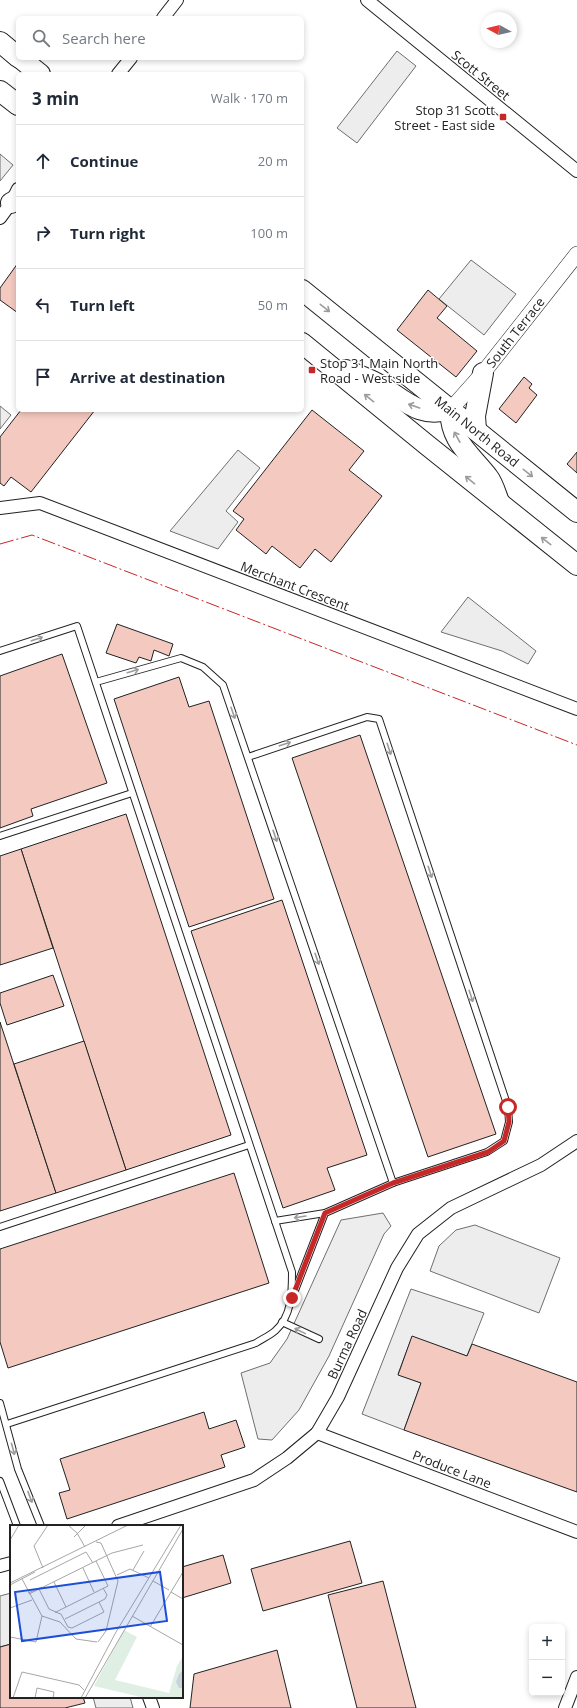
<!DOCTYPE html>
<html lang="en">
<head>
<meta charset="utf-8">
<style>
	:root { --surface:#fff; --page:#f6f6f7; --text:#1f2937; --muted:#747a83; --line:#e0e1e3 }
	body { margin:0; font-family:"Open Sans",sans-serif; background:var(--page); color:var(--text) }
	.controls { position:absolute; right:12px; bottom:12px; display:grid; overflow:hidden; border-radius:6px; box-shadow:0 2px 6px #0003 }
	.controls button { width:36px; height:36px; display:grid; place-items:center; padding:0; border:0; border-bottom:1px solid var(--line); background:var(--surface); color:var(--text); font:20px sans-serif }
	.compass { position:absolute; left:481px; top:12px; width:36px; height:36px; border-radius:50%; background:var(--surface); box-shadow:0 2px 6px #0003; rotate:278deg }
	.stop { position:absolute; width:12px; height:12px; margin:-9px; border:3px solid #c62828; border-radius:50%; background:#fff }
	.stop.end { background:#c62828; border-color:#fff; box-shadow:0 1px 4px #0008 }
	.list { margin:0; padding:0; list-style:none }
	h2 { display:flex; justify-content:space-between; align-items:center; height:52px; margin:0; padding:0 16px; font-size:17px }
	h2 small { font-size:13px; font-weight:400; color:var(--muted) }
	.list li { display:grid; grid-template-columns:26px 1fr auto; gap:12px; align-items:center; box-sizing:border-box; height:72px; padding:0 16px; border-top:1px solid var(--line) }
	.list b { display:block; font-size:15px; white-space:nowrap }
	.list em { font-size:13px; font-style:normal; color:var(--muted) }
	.icon { flex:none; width:22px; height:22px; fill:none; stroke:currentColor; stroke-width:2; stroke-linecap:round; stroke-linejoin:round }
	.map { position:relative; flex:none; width:577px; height:1708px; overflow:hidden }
	.search { position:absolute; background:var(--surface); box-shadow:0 2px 6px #0003; left:16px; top:16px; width:288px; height:44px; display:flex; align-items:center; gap:10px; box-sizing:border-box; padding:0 14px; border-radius:6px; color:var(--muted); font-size:15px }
	.panel { position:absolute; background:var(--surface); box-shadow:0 2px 6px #0003; left:16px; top:72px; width:288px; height:340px; border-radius:6px }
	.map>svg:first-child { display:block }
	.parking { fill:#ededed; stroke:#6f6f6f }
	.building { fill:#f3c9c0; stroke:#222 }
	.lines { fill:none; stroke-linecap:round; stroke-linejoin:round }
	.service-casing { stroke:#222; stroke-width:8 }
	.minor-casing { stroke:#222; stroke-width:14 }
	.tertiary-casing { stroke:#222; stroke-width:16 }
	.trunk-casing { stroke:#222; stroke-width:22 }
	.service { stroke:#fff; stroke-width:6 }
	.minor { stroke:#fff; stroke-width:12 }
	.tertiary { stroke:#fff; stroke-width:15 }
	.trunk { stroke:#fff; stroke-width:20 }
	.power { stroke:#c62828; stroke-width:1; stroke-dasharray:14 3 2 3; stroke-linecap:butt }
	.oneway { stroke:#9c9c9c }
	.route { stroke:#c62828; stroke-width:5 }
	.poi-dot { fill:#c62828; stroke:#fff; stroke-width:1.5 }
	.labels { text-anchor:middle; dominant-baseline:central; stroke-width:3; stroke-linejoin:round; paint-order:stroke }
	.street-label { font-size:13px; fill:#222; stroke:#fff }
	.poi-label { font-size:13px; fill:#222; stroke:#fff; text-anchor:end }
	.inset-road { fill:none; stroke:#a7a7a7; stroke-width:1 }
	.view { fill:#1d4ed8; fill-opacity:0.15; stroke:#1d4ed8; stroke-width:2 }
	.inset-edge { fill:none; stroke:#222; stroke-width:2 }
</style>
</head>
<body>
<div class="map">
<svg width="577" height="1708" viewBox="0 0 577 1708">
	<rect width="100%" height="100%" fill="#fff"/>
	<g class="parking">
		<path d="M397,51L416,66L357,143L337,128Z"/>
		<path d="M0,154L13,165L0,181Z"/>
		<path d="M471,260L516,294L484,335L439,299Z"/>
		<path d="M0,406L11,415L0,429Z"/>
		<path d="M238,450L260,468L226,511L238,522L218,549L170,531Z"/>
		<path d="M468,597L536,651L528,664L502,651L441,632Z"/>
		<path d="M383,1213L391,1226L384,1234L329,1356L299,1410L272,1440L258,1439L241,1373L270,1363L287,1339L341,1220Z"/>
		<path d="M475,1225L560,1258L539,1313L430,1271L439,1246L456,1230Z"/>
		<path d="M411,1289L484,1313L467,1356L412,1337L398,1374L421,1383L404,1430L362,1414Z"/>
		<path d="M11,1593V1644L0,1647V1596Z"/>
		<path d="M93,1697H130L133,1708H96Z"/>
	</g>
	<g class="building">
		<path d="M18,263V313L0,300V288Z"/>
		<path d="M428,290L447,306L437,318L477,351L456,377L397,330Z"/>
		<path d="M524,377L532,384L529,388L537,395L516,423L499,409Z"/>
		<path d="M21,410H95L31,492L11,477L4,486L0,483V437Z"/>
		<path d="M312,410L364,451L349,470L382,496L331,562L315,549L300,568L272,546L266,554L236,530L244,519L233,511Z"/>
		<path d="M577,452V473L567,464Z"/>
		<path d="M117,624L173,644L169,656L154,650L151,661L139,657L136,663L106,653Z"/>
		<path d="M62,654L107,783L31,809L33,816L0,828V676Z"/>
		<path d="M179,677L189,707L209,701L274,899L189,927L114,699Z"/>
		<path d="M360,735L496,1134L428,1157L292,758Z"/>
		<path d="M126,814L231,1135L126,1170L21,849Z"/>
		<path d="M21,849L53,948L0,965V856Z"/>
		<path d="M282,900L367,1155L327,1168L335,1190L283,1208L191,931Z"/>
		<path d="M53,975L64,1006L7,1025L0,1003V993Z"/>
		<path d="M0,1022L56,1193L0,1211Z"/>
		<path d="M84,1041L126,1170L56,1193L14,1064Z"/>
		<path d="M234,1173L269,1283L8,1368L0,1342V1249Z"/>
		<path d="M412,1336L467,1356L472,1344L577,1382V1492L404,1430L421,1383L398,1375Z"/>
		<path d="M204,1412L209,1429L236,1420L245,1447L221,1455L225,1467L67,1519L59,1493L70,1490L60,1459Z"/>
		<path d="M350,1541L362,1583L263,1611L251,1569Z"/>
		<path d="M223,1555L231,1583L182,1598V1567Z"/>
		<path d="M383,1581L416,1708H357L328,1595Z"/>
		<path d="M11,1644V1697H83L85,1703L65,1708H0V1647Z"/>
		<path d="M277,1650L291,1708H190L194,1674Z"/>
	</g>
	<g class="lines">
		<defs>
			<g id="service">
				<path d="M0,651L77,626L292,1272C292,1293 292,1316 275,1331C269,1336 262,1339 256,1343L7,1424"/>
				<path d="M96,682L181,658L203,667L223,685L393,1183"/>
				<path d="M248,757L367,717L379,719L508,1107L509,1122L504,1141L487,1152L393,1183L325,1213L294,1293"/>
				<path d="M0,836L132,793"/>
				<path d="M275,1221L325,1213"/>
				<path d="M0,1227L249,1145"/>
				<path d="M282,1322L319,1339"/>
				<path d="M0,1403L18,1469L41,1526"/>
				<path d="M0,1481L17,1526"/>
			</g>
			<g id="minor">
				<path d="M367,0L577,171"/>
				<path d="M163,18L177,0"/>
				<path d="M118,74L131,58"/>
				<path d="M0,218L11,203L18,189"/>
				<path d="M0,508L40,503L577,709"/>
				<path d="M317,1433L577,1532"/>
				<path d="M118,1526L254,1480L287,1458L317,1433L338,1397L397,1268L418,1234L451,1208L541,1165L577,1141"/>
				<path d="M0,1566L11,1563"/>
				<path d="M149,1697L153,1708"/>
				<path d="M565,1708L577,1677"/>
			</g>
			<g id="tertiary">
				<path id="s1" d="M451,409L483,373L577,254"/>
			</g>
			<g id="trunk">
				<path d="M0,42L18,57"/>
				<path d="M20,58L40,74"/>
				<path d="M0,91L18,105"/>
				<path d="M11,203L18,199"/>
				<path id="s2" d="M302,290L577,512"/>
				<path d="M302,343L427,445L577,565"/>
				<path d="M346,370C357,375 368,378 378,384C404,399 418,419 451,409"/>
				<path d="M451,409C448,439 471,455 488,477C493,483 496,494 499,502"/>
				<path d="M476,430L475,416L483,373"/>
			</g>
		</defs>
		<use href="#service" class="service-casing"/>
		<use href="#minor" class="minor-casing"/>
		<use href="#tertiary" class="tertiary-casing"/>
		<use href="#trunk" class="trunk-casing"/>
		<use href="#service" class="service"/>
		<use href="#minor" class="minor"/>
		<use href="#tertiary" class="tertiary"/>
		<use href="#trunk" class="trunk"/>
		<path class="power" d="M0,544L32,535L577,745"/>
	</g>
	<defs><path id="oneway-shaft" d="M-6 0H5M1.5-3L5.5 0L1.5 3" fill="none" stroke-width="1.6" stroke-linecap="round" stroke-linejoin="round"/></defs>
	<g class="oneway">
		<use href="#oneway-shaft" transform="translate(325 308) rotate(38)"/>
		<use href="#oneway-shaft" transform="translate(369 398) rotate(-141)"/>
		<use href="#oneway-shaft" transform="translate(414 406) rotate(-161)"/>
		<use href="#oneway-shaft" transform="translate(457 437) rotate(-119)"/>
		<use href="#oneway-shaft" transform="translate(528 473) rotate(38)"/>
		<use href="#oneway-shaft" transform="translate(470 480) rotate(-141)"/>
		<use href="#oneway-shaft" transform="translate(546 541) rotate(-142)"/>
		<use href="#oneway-shaft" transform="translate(37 639) rotate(-18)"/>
		<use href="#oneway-shaft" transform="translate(133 671) rotate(-17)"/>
		<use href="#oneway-shaft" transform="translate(233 713) rotate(71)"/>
		<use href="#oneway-shaft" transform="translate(285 744) rotate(-18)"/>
		<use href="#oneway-shaft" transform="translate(389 749) rotate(72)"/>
		<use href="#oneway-shaft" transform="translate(275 836) rotate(71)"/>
		<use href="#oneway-shaft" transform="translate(430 872) rotate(72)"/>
		<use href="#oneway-shaft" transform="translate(317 959) rotate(71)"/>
		<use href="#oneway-shaft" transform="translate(471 996) rotate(72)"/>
		<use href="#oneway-shaft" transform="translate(300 1217) rotate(171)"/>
		<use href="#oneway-shaft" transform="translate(300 1331) rotate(-154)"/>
		<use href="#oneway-shaft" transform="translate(13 1449) rotate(75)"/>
		<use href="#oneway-shaft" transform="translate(30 1497) rotate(69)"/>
	</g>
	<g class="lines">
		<path class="route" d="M292,1298L325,1213L393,1183L488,1152L504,1141L509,1122L508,1107"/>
	</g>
	<g class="poi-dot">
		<rect x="499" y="113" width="8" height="8" rx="2"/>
		<rect x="308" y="366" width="8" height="8" rx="2"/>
	</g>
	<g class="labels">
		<g class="street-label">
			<text transform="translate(481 75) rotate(39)">Scott Street</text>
			<text stroke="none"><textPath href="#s1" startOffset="100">South Terrace</textPath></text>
			<text stroke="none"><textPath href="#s2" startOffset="225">Main North Road</textPath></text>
			<text transform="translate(295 586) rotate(21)">Merchant Crescent</text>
			<text transform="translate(347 1344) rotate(-65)">Burma Road</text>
			<text transform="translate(452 1469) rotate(21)">Produce Lane</text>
		</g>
		<g class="poi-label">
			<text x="495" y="110">Stop 31 Scott<tspan x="495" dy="15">Street - East side</tspan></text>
			<text x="320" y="363" text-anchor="start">Stop 31 Main North<tspan x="320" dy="15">Road - West side</tspan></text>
		</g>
	</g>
	<g transform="translate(10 1525)">
		<rect width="173" height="173" fill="#fff"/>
		<path d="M114,105L127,112L105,155L159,168L167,141L173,131V173H135L84,161Z" fill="#e0efe3"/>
		<path d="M173,145V163H169L166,157L169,149Z" fill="#c7d3dd"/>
		<path class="inset-road" d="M58,0L67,8L75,22M64,12L76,0M0,15L9,0M86,17L91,18L108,56L96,106L88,117M33,43L24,21L38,0M73,43L84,67M123,45L134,26M107,50L120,44L139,53M12,54L32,91L50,97L66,114L87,117M20,55L76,27L83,38M143,56L159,65M44,57L56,82M0,58L118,0M0,60L25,47M29,64L39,84L46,87L98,61L86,36M161,67L173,74M18,68L32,62M19,69L102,28L133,20M0,83L22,75M45,87L51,89L58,102L62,103L94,87L89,77M122,91L173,120M55,94L95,74L97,70L93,63M140,102L173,47M0,112L26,117L32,91M3,173L12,147L69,160L74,165M25,173L27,163L44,167L43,173M71,173L106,107L171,0M75,173L173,4"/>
		<path class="view" d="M150,47L157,96L12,116L5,67Z"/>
		<rect width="173" height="173" class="inset-edge"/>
	</g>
</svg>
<div class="controls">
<button>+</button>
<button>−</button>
</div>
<svg class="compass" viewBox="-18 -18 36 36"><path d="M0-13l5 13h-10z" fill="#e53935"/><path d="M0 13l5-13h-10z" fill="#747a83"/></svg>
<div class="stop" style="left:508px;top:1107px"></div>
<div class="stop end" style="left:292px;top:1298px"></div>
<div class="search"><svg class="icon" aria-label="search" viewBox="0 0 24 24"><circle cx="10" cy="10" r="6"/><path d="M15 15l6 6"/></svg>Search here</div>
<section class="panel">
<h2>3 min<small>Walk · 170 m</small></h2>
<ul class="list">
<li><svg class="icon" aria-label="ahead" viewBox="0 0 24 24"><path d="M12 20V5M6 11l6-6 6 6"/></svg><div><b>Continue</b></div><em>20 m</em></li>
<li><svg class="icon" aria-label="right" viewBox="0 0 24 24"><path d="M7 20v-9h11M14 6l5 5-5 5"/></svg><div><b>Turn right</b></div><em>100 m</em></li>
<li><svg class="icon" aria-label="left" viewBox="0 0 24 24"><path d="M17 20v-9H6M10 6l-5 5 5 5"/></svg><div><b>Turn left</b></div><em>50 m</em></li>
<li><svg class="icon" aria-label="arrive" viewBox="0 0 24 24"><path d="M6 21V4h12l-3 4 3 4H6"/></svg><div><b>Arrive at destination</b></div></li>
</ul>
</section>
</div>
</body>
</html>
